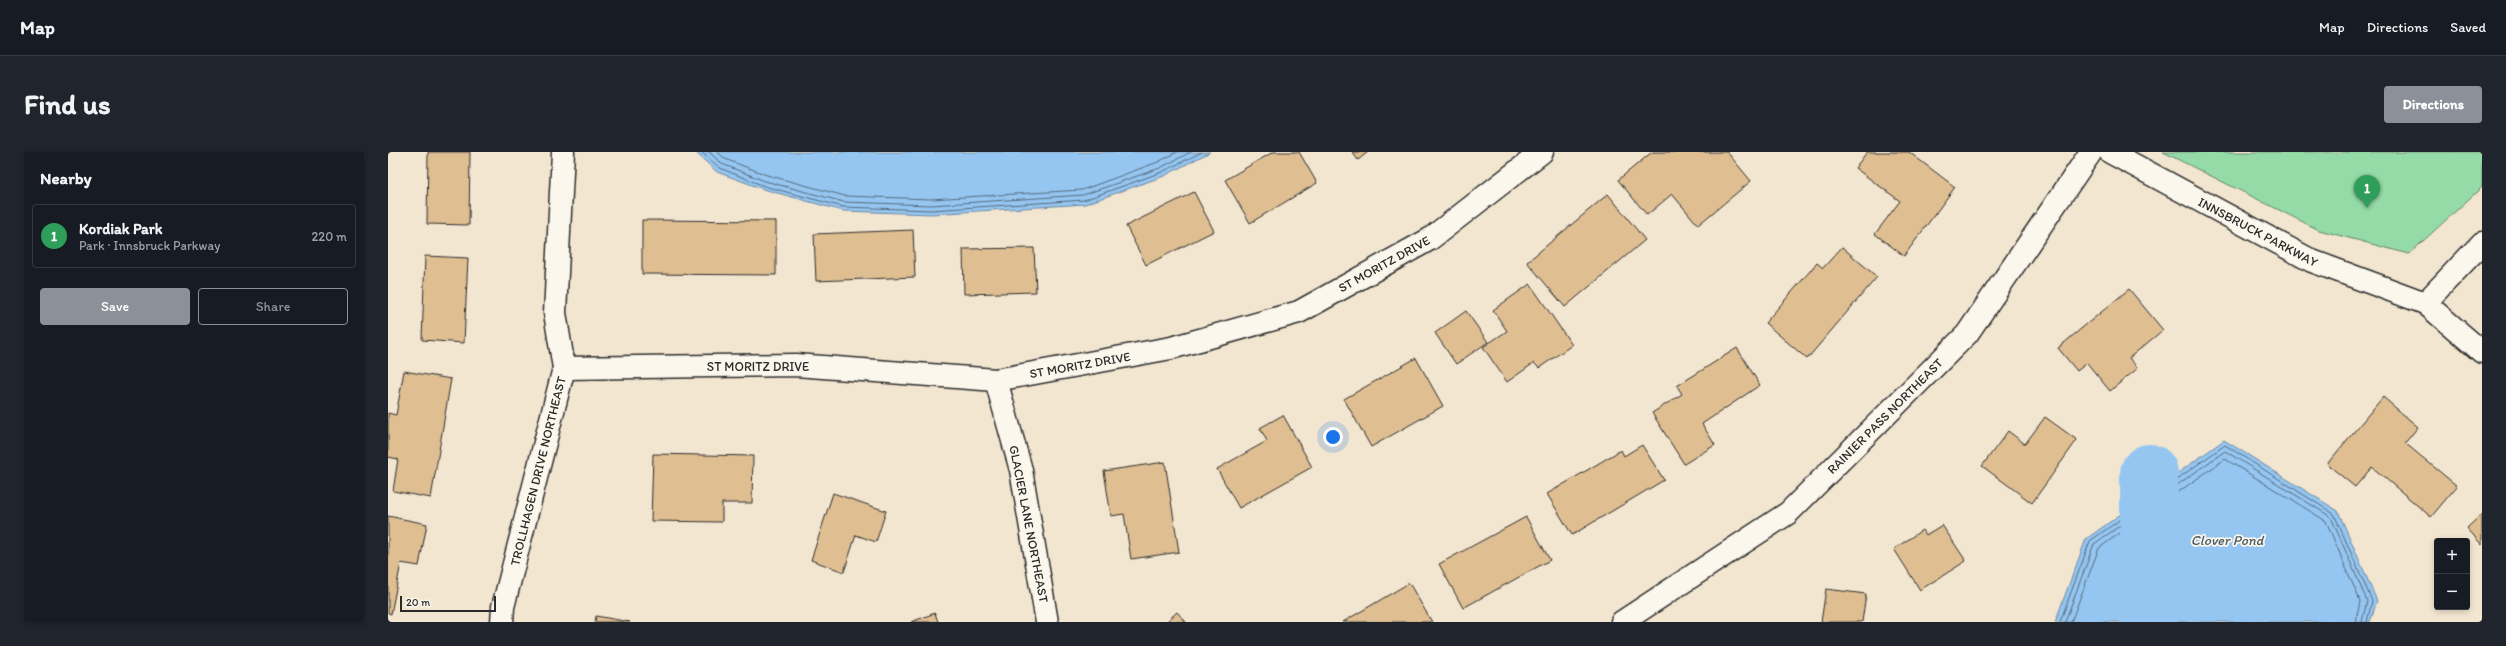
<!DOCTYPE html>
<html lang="en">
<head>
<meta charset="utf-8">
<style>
	:root { --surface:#171b24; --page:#20242c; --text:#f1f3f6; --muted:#9ea1a6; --line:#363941; --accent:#8c9099 }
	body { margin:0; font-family:Itim,sans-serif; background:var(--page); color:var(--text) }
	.controls { position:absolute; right:12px; bottom:12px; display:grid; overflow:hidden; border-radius:4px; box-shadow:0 2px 6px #0003 }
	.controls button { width:36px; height:36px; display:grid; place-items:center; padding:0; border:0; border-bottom:1px solid var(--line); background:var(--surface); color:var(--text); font:20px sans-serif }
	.scale { position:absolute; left:12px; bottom:10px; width:96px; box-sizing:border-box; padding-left:4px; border:2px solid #2b2b2b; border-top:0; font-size:11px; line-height:14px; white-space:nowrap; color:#2b2b2b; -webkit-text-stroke:3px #fbf7ec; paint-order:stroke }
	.you { position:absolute; left:945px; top:285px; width:14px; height:14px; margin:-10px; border:3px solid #fff; border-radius:50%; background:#1a73e8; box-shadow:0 0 0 6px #1a73e833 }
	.badge { display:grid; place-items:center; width:26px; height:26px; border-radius:50%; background:var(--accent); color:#fff; font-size:13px; font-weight:700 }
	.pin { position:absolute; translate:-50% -33px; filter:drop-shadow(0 1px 2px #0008) }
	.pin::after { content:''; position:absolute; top:21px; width:14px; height:12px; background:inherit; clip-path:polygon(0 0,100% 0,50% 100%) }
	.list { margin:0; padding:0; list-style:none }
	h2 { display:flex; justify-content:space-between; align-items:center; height:52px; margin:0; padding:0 16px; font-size:17px }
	h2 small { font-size:13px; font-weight:400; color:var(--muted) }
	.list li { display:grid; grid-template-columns:26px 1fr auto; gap:12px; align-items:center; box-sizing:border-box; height:64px; margin:0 8px 8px; padding:0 8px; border:1px solid var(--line); border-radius:4px }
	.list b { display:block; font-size:15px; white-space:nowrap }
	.list p { margin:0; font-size:13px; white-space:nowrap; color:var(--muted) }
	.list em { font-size:13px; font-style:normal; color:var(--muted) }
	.actions { display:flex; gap:8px; padding:12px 16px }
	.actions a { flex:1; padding:9px 0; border:1px solid var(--accent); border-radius:4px; text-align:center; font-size:14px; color:var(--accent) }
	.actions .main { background:var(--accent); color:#fff }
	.map { position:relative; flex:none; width:2094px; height:470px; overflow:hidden; border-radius:4px }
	header { display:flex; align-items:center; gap:24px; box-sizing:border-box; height:56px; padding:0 20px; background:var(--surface); border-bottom:1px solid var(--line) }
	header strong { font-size:19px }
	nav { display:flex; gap:22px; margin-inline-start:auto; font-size:14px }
	.intro { display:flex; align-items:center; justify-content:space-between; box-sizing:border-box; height:96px; padding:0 24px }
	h1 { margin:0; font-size:28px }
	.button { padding:10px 18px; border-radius:4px; background:var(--accent); color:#fff; font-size:14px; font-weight:700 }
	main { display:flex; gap:24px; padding:0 24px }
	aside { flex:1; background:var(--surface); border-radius:4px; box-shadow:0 2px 6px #0003 }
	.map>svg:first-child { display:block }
	.green { fill:#95dba8; stroke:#60836a }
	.water { fill:#95c6f1; stroke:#6b88a2 }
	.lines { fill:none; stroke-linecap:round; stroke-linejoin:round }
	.shore { stroke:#55697a; stroke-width:1 }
	.river { stroke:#95c6f1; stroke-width:58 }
	.building { fill:#dfbf92; stroke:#2b2b2b }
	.minor-casing { stroke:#2b2b2b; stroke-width:25 }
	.minor { stroke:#fbf7ec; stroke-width:22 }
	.labels { text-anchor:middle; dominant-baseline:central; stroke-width:3.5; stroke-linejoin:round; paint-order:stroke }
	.street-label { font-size:13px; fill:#2b2b2b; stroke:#fbf7ec }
	.water-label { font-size:14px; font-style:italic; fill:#4b5a66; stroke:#fbf7ec }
</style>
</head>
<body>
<header>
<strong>Map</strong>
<nav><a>Map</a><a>Directions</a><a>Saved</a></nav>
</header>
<div class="intro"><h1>Find us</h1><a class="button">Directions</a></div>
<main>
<aside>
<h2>Nearby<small></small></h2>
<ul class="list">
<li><span class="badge" style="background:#2e9e5b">1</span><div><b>Kordiak Park</b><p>Park · Innsbruck Parkway</p></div><em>220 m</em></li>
</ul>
<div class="actions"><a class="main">Save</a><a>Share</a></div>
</aside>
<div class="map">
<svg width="2094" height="470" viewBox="0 0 2094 470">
	<rect width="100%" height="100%" fill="#f3e6d1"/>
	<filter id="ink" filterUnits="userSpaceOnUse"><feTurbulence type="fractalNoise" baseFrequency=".025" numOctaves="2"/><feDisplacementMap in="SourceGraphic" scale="8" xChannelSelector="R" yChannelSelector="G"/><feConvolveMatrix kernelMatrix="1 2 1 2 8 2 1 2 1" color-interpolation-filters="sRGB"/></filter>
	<g filter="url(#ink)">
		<path class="green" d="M1775,0H2094V35L2021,102L1931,78Z"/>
		<g class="water">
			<path d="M307,0H822L776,24L697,52L544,62L455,59L375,37L329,20Z"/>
			<path d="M1836,288L1950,359L1989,449L1982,470H1667L1698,387Z"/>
		</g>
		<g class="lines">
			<g class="shore">
				<path d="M313,0L332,16L376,34L455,55L543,58L696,48L774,20L814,0"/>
				<path d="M321,0L334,12L377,29L456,50L543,53L695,43L772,16L803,0"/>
				<path d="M330,0L337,7L379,23L457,44L543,47L694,38L770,10L789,0"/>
				<path d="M1672,470L1702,389L1837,293L1946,362L1984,449L1979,470"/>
				<path d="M1677,470L1706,392L1837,299L1943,365L1979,449L1974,470"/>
				<path d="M1683,470L1711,396L1837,307L1938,369L1972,449L1968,470"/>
			</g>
			<path class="river" d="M1761,321V470"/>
		</g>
		<g class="building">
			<path d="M40,0H82L81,73L39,72Z"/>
			<path d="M885,0H911L929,31L862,71L837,28Z"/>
			<path d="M964,0H980L970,8Z"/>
			<path d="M1264,0H1339L1363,29L1310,73L1284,42L1259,63L1230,28Z"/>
			<path d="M1479,0H1521L1567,35L1516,104L1487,82L1512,49L1467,16Z"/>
			<path d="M806,40L826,79L758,113L738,74Z"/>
			<path d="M1220,42L1257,88L1177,155L1139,110Z"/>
			<path d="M254,68L388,69V123L254,122Z"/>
			<path d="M525,78L527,125L428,129L426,82Z"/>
			<path d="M1454,95L1489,125L1419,207L1377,171L1429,111L1435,116Z"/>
			<path d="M646,96L648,140L576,142L575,97Z"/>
			<path d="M37,104L80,106L76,191L34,188Z"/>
			<path d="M1142,132L1184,193L1151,216L1146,211L1119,230L1095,195L1119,179L1105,158Z"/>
			<path d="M1741,137L1775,178L1741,206L1750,216L1722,239L1699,211L1689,219L1670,196Z"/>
			<path d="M1078,159L1100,190L1068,212L1047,181Z"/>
			<path d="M1349,196L1372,233L1314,272L1327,293L1296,312L1264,261L1294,242L1289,234Z"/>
			<path d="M1028,206L1055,254L983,295L956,247Z"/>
			<path d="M16,219L63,227L43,346L5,339L10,307L0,305V261L8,263Z"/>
			<path d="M1995,245L2030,275L2017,291L2069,334L2043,365L1984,315L1967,335L1939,312Z"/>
			<path d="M895,263L924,315L851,356L829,317L879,289L872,276Z"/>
			<path d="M1657,265L1689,288L1644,351L1594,314L1620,279L1637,292Z"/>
			<path d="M1254,293L1276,328L1184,383L1159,342L1233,298L1236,304Z"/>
			<path d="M265,302L365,304L364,351H334V370L263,369Z"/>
			<path d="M777,310L791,400L743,407L736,362L723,364L716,319Z"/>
			<path d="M445,341L498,359L488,390L468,383L456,420L423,408Z"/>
			<path d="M2094,362V393L2079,376Z"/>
			<path d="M0,364L39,372L31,414L13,411L3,462L0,461Z"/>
			<path d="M1138,365L1162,408L1075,456L1051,412Z"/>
			<path d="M1554,373L1578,409L1532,438L1506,397L1534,378L1538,383Z"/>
			<path d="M1021,431L1044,470H955Z"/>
			<path d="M1438,437L1478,442L1474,470H1433Z"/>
			<path d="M789,460L798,470H778Z"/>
			<path d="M547,461L550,470H523Z"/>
			<path d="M208,464L242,470H207Z"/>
		</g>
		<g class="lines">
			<defs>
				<g id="minor">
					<path d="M1722,0L1924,109L2037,151L2094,200"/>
					<path d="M2037,151L2094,91"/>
					<path d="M176,216L408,213L608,228L783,196L911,160L1042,87L1154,0"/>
					<path d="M608,228L633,318L659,470"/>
					<path d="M114,470L115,455L176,216L167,161L175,0"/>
					<path d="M1234,470L1400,361L1579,182L1703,0"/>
				</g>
			</defs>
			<use href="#minor" class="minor-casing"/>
			<use href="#minor" class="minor"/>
		</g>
	</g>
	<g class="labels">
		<g class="street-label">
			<text transform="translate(1870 80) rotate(28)">INNSBRUCK PARKWAY</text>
			<text transform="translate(996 112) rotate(-29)">ST MORITZ DRIVE</text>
			<text transform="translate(692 213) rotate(-10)">ST MORITZ DRIVE</text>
			<text x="370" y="214">ST MORITZ DRIVE</text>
			<text transform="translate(1497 264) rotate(-45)">RAINIER PASS NORTHEAST</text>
			<text transform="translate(150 319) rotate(-76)">TROLLHAGEN DRIVE NORTHEAST</text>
			<text transform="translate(641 372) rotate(79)">GLACIER LANE NORTHEAST</text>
		</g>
		<g class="water-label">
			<text x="1839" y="388">Clover Pond</text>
		</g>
	</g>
</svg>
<div class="controls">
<button>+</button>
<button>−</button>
</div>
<div class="scale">20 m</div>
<div class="you"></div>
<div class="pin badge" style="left:1979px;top:56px;background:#2e9e5b">1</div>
</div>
</main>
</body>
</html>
